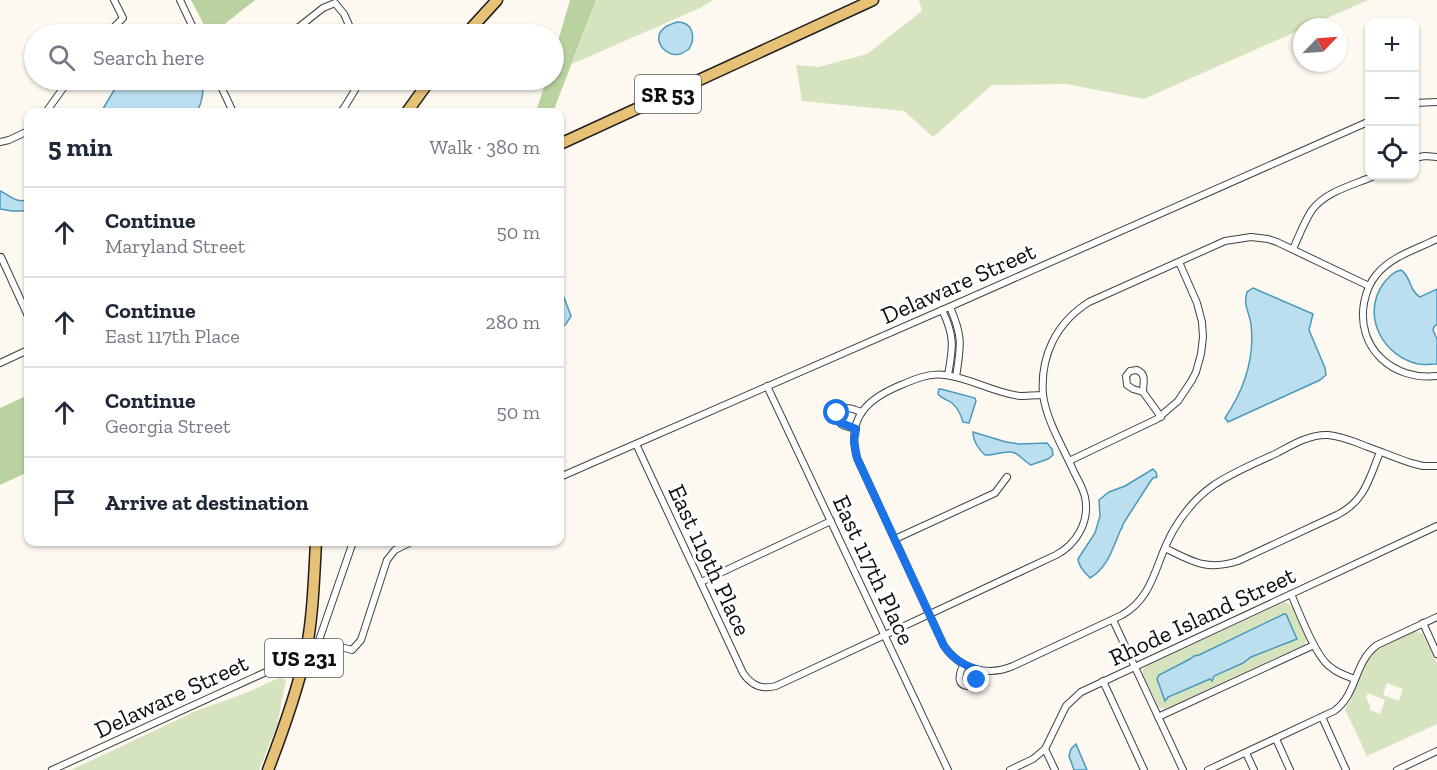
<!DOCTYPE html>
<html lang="en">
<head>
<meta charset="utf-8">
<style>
	:root { --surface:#fff; --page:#f2f2f3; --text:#1f2937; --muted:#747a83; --line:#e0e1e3 }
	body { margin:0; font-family:"Zilla Slab",serif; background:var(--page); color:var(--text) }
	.controls { position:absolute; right:18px; top:18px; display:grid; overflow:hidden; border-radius:12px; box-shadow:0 2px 4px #0004 }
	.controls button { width:54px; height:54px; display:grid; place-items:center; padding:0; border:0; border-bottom:2px solid var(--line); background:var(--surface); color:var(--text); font:30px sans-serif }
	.compass { position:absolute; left:1293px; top:18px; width:54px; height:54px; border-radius:50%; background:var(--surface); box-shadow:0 2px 4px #0004; rotate:65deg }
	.stop { position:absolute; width:18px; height:18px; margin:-14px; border:4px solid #1a73e8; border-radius:50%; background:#fff }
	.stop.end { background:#1a73e8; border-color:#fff; box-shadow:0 2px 6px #0008 }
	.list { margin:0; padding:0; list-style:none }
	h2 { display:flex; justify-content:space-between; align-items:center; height:78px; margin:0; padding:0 24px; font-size:26px }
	h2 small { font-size:20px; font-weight:400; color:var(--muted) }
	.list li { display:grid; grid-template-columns:39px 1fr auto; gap:18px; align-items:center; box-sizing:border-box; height:90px; padding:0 24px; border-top:2px solid var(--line) }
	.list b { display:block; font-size:22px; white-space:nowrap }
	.list p { margin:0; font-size:20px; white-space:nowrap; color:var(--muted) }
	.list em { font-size:20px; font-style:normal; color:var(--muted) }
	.icon { flex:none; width:33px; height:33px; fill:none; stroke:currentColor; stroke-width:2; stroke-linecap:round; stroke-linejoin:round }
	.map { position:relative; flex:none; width:1437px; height:770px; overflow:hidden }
	.search { position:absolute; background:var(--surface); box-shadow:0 2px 4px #0004; left:24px; top:24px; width:540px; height:66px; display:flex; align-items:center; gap:15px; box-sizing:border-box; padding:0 21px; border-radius:33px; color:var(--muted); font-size:22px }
	.panel { position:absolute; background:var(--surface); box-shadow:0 2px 4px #0004; left:24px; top:108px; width:540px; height:438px; border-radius:12px }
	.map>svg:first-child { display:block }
	.green { fill:#d5e3be; fill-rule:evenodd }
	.forest { fill:#bad29f }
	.water { fill:#bbdfee; stroke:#4b99bc; stroke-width:1.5 }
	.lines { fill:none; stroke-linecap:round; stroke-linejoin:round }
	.street-casing { stroke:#414141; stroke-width:8 }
	.primary-casing { stroke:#1f1f1f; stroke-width:13 }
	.street { stroke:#fff; stroke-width:6 }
	.primary { stroke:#e7c276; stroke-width:10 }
	.route { stroke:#1a73e8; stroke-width:8 }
	.labels { text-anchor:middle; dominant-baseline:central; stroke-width:6; stroke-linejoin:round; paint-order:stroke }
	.shield { fill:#fff; stroke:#565656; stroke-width:1.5 }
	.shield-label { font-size:22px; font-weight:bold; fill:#0e0e0e }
	.street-label { font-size:24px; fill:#0e0e0e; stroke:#fff }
</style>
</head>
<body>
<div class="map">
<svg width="1437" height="770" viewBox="0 0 1437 770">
	<rect width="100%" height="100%" fill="#fdf9f0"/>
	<g class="green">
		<path d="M596,0H714L700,8L572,64Z"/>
		<path d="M919,0H1368L1307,27H1302V29L1144,99L1066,84L992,85L933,137L904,111L802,101L796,65L819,67L867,54L922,11Z"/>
		<path d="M1284,602C1296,605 1301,625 1306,636L1307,639L1304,645L1166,709L1159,708L1158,706L1143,674V669L1146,666ZM1286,615L1296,637L1294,639L1251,657L1243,663L1212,678L1168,697H1164C1161,690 1155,683 1159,675C1189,658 1220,645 1252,630C1263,625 1274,617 1286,615Z"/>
		<path d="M1415,631L1423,634L1437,664V724L1367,756L1345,709C1358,692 1360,666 1373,653C1383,643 1402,638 1415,631ZM1387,683L1403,689L1399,701L1383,695ZM1368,693L1385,700L1380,714L1370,710V706L1366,697Z"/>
		<path d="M281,677L286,680L277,725L259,770H71L196,711L246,693Z"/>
	</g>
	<g class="forest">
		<path d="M191,0H255L212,34H209Z"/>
		<path d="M570,0H596L553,112H536L546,80H554V55Z"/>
		<path d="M28,395V472L0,485V408Z"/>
	</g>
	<g class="water">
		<path d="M677,22C693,22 696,37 689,49C686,51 683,53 680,54C666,58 651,40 663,29C667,25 672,24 677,22Z"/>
		<path d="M123,80H202C205,92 202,102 197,112H101L116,87Z"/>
		<path d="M0,191C12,196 14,203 28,200V211H12L0,209Z"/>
		<path d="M1401,270C1411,276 1409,291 1420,297L1437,289V324L1434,327L1433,330L1437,339V364C1431,364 1424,365 1418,364C1383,356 1361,316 1383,284C1388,278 1392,272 1401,270Z"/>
		<path d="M560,287L571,316L566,324L560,329Z"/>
		<path d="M1253,288L1313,314L1309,330L1325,368L1326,375L1320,380L1228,422L1225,418C1244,390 1255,359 1251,324C1249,310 1243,307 1247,292Z"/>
		<path d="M939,389H941L975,398L976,401L969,423L963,422C961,415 958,408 952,403C946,399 942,399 938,394Z"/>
		<path d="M973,432L1006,442L1019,444L1047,443L1052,449L1053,455L1048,459L1031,465C1025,462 1021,456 1015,453C1006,449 994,456 985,455C979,450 973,441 973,432Z"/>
		<path d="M1153,469L1156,472L1157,477L1153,478L1150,482L1123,524L1122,528L1121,529C1113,547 1108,568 1090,578C1085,573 1078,566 1078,559L1095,533L1100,516L1099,500L1109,492L1125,486Z"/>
		<path d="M1284,614H1286L1297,639L1251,657L1243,663L1214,676L1212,681L1210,679L1168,697L1165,701L1157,679L1159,675L1190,659L1194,656L1199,655Z"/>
		<path d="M1076,744L1087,770H1074L1069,756L1071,749Z"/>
	</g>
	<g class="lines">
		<defs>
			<g id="street">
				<path d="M180,0L196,34"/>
				<path d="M107,34L123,18L114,0"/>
				<path d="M290,34L323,8L335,3L344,14L353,34"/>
				<path d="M218,80L233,112"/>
				<path d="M1414,103L1437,102"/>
				<path d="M46,112L69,80"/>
				<path d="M340,112L344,108L361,80"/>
				<path d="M0,142L9,140L28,131"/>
				<path d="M1414,158L1425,156L1437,157"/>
				<path d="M1437,239C1417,249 1392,256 1377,274C1370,282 1366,292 1364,303C1356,348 1393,381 1437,376"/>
				<path d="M1293,249C1299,236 1304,222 1312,210C1326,191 1354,185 1374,176"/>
				<path d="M1,257L28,316"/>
				<path d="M1369,286L1277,242L1268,239L1251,237L1225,241L1089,302C1056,323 1040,356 1043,395C1035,395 1027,396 1020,396C994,393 971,378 945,375C929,373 915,379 901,385C867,399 846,418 857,458L944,646C960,669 987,677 1013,666L1122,615C1155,596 1155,562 1173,531C1200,484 1230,475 1277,453C1292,445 1310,434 1328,435C1342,436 1355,442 1368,447C1382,452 1396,458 1411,463L1423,466H1437"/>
				<path d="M950,307C963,337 961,345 956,377"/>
				<path d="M942,310C955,336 953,348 948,375"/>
				<path d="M0,363L28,350"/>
				<path d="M767,386L948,770"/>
				<path d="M1143,392C1143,383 1147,374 1137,370L1130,371L1126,376L1127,385L1133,389L1143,392L1161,417"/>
				<path d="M856,429C851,427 845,427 841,424C833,418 837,407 847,408C852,408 857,411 862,412"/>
				<path d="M636,444L743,673C751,685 761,690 776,686L1056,555C1077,544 1090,521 1085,497C1083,488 1078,480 1074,472C1063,447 1047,422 1043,395"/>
				<path d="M1069,461L1157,419L1178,401L1192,380L1196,372L1201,354L1203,337L1202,322L1197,303L1179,262"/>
				<path d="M560,477L956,304L1370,121"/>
				<path d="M895,539L995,493L1007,477"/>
				<path d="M1165,548C1193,562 1207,571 1238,561L1337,515C1365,501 1369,479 1380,452"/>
				<path d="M701,582L831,521"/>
				<path d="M1291,594C1299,612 1315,655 1329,666C1337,673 1346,676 1355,679"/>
				<path d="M1113,620L1183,770"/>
				<path d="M1423,623L1437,654"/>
				<path d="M318,643L353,542"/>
				<path d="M964,665C962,668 960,671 960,675C957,686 970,690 976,681C978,678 978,673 979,670"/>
				<path d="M1103,681L1144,770"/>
				<path d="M1158,717L1314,645"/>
				<path d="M1322,717L1346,770"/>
				<path d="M1276,739L1290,770"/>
				<path d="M1045,749L1055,770"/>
				<path d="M1246,753L1254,770"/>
				<path d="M52,770L290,661C300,654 310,646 322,642L352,650L361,640L387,560L395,550L411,542"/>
				<path d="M1010,770L1033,759L1045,749L1066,706L1081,692L1437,526"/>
				<path d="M1208,770L1334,711C1358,694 1353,663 1377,645L1437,617"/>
				<path d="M1397,770L1437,751"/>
			</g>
			<g id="primary">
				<path d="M466,34L497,0"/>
				<path d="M407,112L430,80"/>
				<path d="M560,144L873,0"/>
				<path d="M268,770C283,731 297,692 306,652C313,616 314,578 316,542"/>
			</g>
		</defs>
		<use href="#street" class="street-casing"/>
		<use href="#primary" class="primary-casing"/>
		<use href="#street" class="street"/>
		<use href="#primary" class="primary"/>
	</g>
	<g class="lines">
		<path class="route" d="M837,413V417L839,422L856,429L854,441L857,458L944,646C953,659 964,666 979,670L977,680"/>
	</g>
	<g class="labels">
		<g class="shield">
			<rect x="635" y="75" width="66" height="38" rx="4.5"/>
			<rect x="265" y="639" width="78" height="38" rx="4.5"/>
		</g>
		<g class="shield-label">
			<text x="668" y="94">SR 53</text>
			<text x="304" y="658">US 231</text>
		</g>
		<g class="street-label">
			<text transform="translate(958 283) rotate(-24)">Delaware Street</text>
			<text transform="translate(710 560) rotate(65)">East 119th Place</text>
			<text transform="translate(874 570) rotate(65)">East 117th Place</text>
			<text transform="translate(1202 616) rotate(-25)">Rhode Island Street</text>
			<text transform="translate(171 696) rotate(-25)">Delaware Street</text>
		</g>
	</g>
</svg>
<div class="controls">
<button>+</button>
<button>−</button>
<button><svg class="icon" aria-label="locate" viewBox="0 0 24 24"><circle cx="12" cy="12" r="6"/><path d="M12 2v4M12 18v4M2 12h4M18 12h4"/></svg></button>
</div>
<svg class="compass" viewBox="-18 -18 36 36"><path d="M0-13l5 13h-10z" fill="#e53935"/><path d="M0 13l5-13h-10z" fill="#747a83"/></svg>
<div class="stop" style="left:837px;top:413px"></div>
<div class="stop end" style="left:977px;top:680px"></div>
<div class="search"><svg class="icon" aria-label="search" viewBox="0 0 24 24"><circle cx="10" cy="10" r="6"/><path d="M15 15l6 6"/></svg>Search here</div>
<section class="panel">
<h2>5 min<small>Walk · 380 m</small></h2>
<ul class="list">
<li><svg class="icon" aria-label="ahead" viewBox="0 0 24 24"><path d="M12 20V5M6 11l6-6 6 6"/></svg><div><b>Continue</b><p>Maryland Street</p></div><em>50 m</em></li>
<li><svg class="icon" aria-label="ahead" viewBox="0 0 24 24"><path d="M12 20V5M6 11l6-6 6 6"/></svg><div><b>Continue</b><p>East 117th Place</p></div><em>280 m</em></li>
<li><svg class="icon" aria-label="ahead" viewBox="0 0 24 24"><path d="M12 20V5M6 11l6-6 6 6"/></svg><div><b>Continue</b><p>Georgia Street</p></div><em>50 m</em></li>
<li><svg class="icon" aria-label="arrive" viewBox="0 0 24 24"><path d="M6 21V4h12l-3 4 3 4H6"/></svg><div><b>Arrive at destination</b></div></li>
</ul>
</section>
</div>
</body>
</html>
